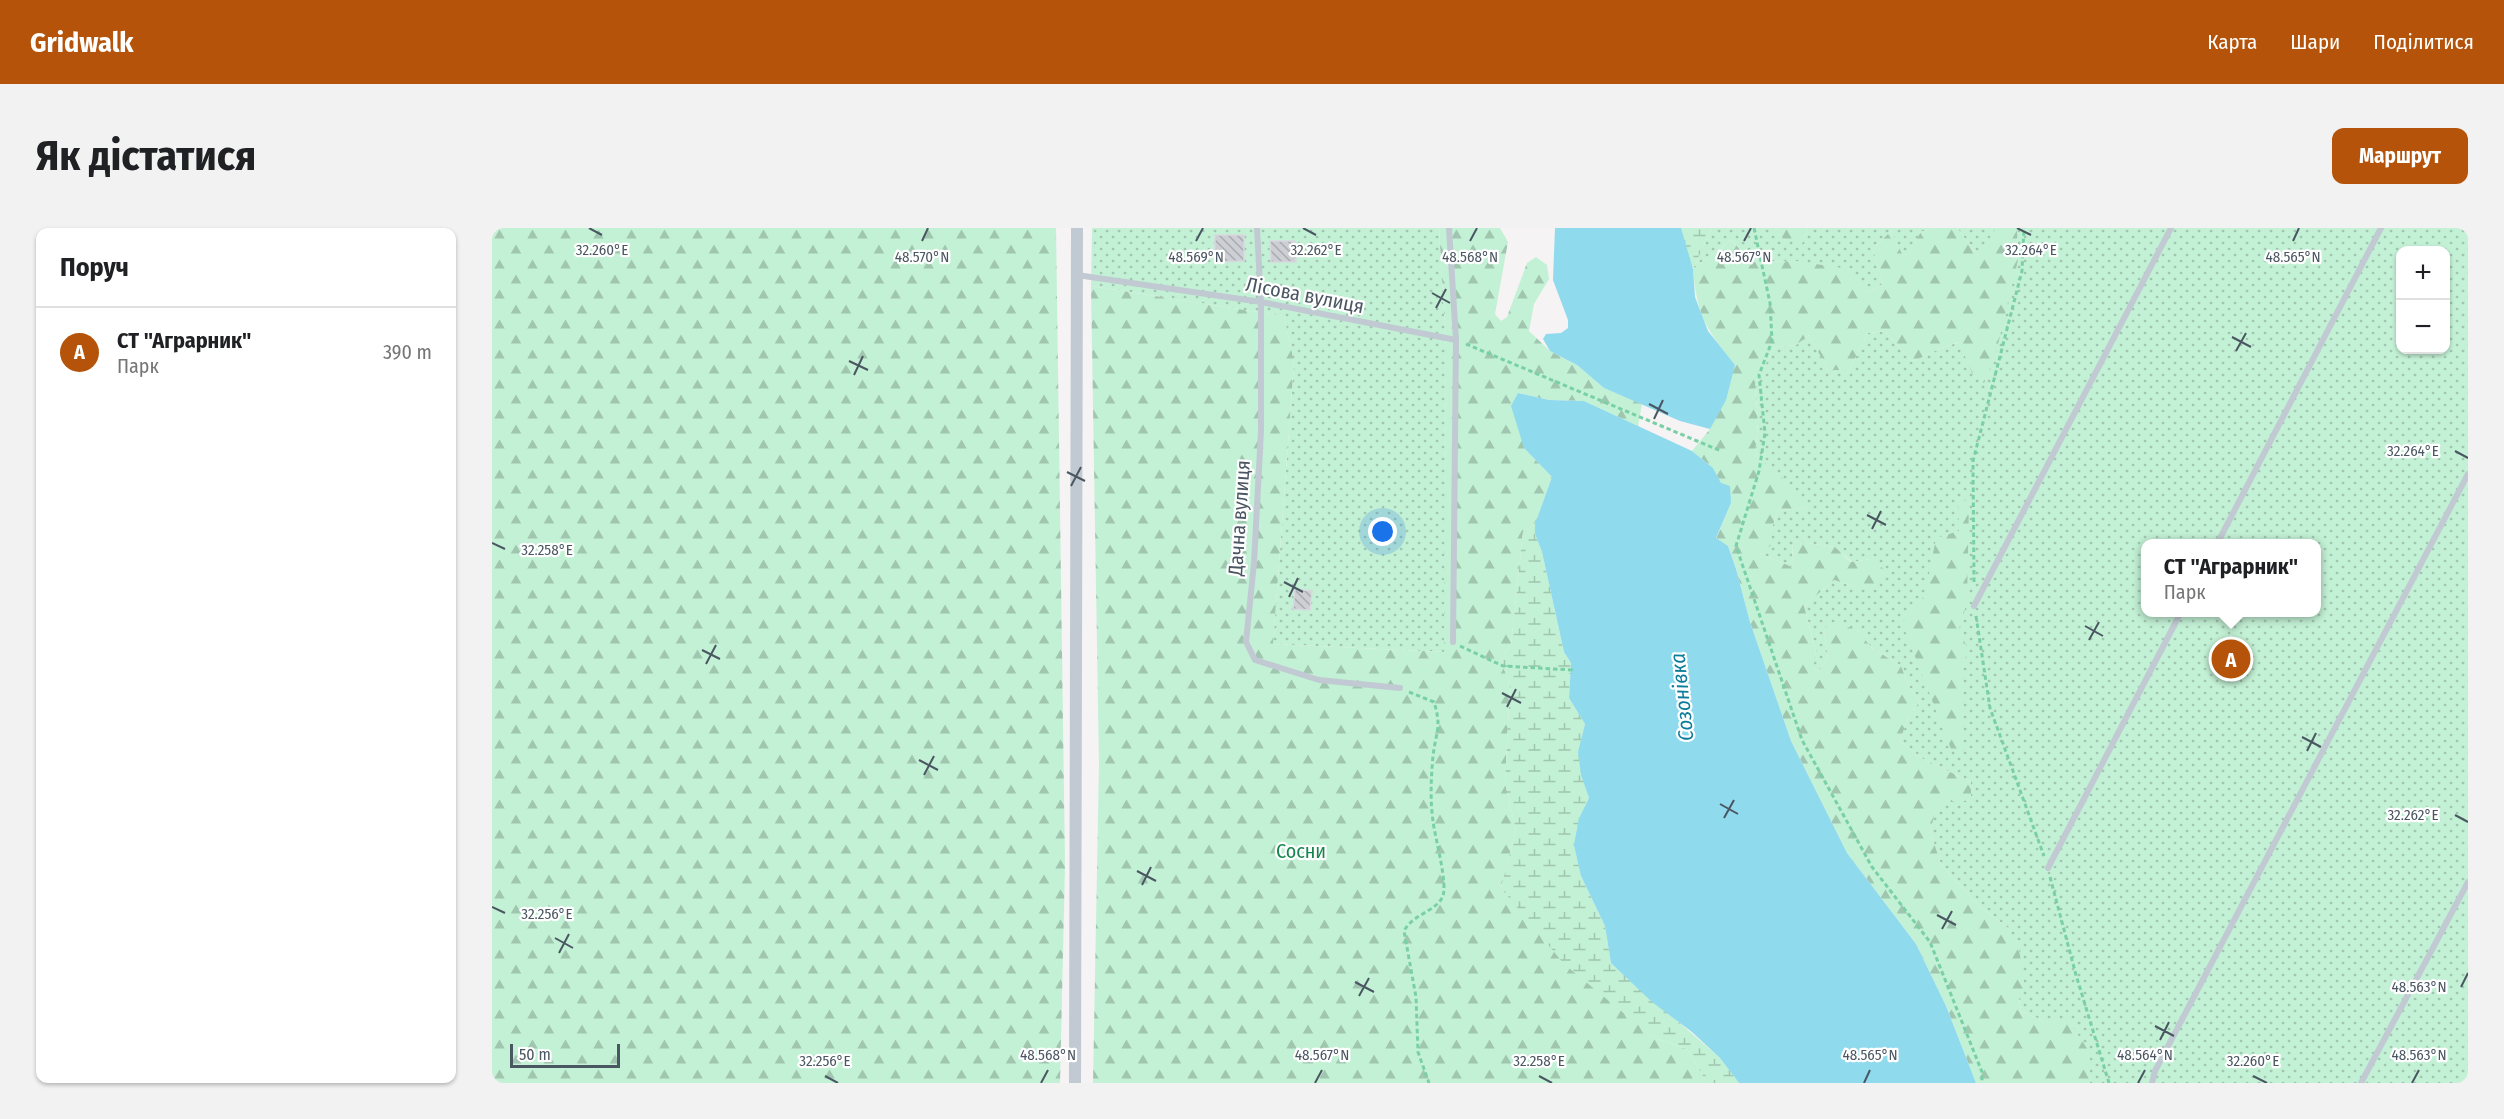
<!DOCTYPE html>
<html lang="uk">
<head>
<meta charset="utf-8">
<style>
	:root { --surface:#fff; --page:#f2f2f2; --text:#202124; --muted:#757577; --line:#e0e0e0; --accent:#b45309 }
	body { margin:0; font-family:"Fira Sans Condensed",sans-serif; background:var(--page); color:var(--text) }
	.controls { position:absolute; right:18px; top:18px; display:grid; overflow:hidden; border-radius:12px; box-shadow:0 2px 4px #0004 }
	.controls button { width:54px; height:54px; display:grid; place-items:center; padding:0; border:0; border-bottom:2px solid var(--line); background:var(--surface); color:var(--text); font:30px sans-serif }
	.scale { position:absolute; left:18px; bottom:15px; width:110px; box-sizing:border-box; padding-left:6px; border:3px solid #4a5661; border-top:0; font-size:16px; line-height:21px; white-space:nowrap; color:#4a5661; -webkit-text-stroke:4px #fff; paint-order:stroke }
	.you { position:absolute; left:891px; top:304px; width:21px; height:21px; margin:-15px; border:4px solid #fff; border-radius:50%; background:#1a73e8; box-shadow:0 0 0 9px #1a73e833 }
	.badge { display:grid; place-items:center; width:39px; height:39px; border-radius:50%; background:var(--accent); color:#fff; font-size:20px; font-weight:700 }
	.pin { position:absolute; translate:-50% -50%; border:3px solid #fff; box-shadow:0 2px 6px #0006 }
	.popup { position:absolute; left:1649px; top:311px; width:180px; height:78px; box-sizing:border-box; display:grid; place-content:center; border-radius:12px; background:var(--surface); filter:drop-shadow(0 2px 4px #0005); font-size:20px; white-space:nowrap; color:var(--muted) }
	.popup b { font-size:22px; color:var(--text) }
	.popup::after { content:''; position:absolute; left:50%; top:100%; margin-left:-12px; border:12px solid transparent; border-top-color:var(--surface) }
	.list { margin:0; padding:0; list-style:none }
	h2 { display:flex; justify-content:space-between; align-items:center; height:78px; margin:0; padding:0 24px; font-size:26px }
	h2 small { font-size:20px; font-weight:400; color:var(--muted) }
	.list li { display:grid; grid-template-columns:39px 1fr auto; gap:18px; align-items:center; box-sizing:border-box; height:90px; padding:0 24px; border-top:2px solid var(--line) }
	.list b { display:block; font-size:22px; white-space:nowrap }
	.list p { margin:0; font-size:20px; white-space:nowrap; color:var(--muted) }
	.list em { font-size:20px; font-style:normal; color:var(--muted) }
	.map { position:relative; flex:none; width:1976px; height:855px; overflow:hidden; border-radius:12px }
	header { display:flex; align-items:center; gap:36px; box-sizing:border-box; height:84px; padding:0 30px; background:var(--accent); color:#fff }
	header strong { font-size:28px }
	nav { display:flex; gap:33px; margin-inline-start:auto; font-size:21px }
	.intro { display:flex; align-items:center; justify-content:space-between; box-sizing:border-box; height:144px; padding:0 36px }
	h1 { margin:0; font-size:42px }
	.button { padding:15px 27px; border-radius:12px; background:var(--accent); color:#fff; font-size:21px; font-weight:700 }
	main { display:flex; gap:36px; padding:0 36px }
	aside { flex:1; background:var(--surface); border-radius:12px; box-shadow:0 2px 4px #0004 }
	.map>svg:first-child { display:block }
	.green { fill:url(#green-dots); fill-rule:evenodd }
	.forest { fill:url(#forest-firs) }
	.wetland { fill:url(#wetland-marsh) }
	.water { fill:#90daee }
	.building { fill:url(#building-back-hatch); stroke:#d7d9de; stroke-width:1.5 }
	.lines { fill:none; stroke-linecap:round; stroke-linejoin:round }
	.path { stroke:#7ad0a6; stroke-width:3; stroke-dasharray:4.5 3; stroke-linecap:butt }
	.lane { stroke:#c1cad2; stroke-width:6 }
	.street { stroke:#c1cad2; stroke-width:12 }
	.ticks { fill:none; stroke:#4a5661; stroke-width:2 }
	.labels { text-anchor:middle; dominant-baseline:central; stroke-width:4.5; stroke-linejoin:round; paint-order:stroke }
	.street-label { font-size:20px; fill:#4a5661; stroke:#fff }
	.park-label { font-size:20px; fill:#17864f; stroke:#fff }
	.water-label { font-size:21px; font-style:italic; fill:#0c7c9b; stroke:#fff }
	.ticks-label { font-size:15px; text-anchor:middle; fill:#4a5661; stroke:#fff; stroke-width:4.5; stroke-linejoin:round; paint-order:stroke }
</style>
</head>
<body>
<header>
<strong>Gridwalk</strong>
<nav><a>Карта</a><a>Шари</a><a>Поділитися</a></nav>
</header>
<div class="intro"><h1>Як дістатися</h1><a class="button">Маршрут</a></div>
<main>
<aside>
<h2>Поруч<small></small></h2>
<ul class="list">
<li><span class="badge">A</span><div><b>СТ &quot;Аграрник&quot;</b><p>Парк</p></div><em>390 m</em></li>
</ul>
</aside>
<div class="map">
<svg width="1976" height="855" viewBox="0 0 1976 855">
	<defs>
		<pattern id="green-dots" width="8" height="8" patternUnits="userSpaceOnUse" patternTransform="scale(1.5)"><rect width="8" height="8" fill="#c3f1d5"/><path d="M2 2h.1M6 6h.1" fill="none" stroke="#a0c6b0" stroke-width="1.8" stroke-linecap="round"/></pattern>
		<pattern id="forest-firs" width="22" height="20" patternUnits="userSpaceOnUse" patternTransform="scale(1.5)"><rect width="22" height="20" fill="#c3f1d5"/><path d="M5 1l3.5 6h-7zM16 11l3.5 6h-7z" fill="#a0c6b0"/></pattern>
		<pattern id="wetland-marsh" width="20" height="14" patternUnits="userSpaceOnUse" patternTransform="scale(1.5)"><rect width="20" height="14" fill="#c3f1d5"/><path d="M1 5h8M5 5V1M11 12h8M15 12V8" fill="none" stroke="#a0c6b0"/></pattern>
		<pattern id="building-back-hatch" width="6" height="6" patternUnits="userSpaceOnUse" patternTransform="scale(1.5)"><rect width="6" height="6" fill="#cdcfd5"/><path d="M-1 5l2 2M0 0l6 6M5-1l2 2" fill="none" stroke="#a8abb0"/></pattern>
	</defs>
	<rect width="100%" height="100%" fill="#f5f3f3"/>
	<g class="green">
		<path d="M600,0H947L954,119L953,424L781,416L802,134L792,88L599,58Z"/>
		<path d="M1220,0H1284L1291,11L1310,15L1316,0H1439L1429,4L1412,31L1399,3L1381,21L1391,56L1376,64L1304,33L1260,34L1239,12L1201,41Z"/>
		<path d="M1465,0H1504L1505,2L1486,28Z"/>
		<path d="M1525,0H1976V855H1598L1577,793H1552L1529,783L1516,700L1486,677L1449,636L1438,603L1446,574L1479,572V554L1431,531L1408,513L1416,489L1428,473L1417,459L1409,438L1380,420L1365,402L1332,403L1336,431L1326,444L1321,436L1324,423L1312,378L1342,352L1364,359L1379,331L1360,334L1343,319L1301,313L1300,339L1267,325L1279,303L1286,282L1316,280L1263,226L1266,195L1263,156L1283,119L1304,117L1317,107L1336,142H1357L1376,105L1393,103L1420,134L1449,120L1468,114L1480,145L1526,32ZM1908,22H1954V122H1908ZM1654,316H1824V384H1654Z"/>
	</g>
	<g class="forest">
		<path d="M0,0H564L573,637L568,855H0Z"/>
		<path d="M947,0H1008L1016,14L1003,86L1009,93L1015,89L1035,35L1044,29L1055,37L1057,51L1042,76L1037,103L1058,123L1085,137L1112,160L1150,176L1146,198L1092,173L1057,172L1027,165L1032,220L1060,249L1043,296L1031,304L1019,417L1008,431L1018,456L1013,555L1024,602L1009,660L1162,810L1195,821L1215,855H601L607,536L599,58L792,88L802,134L781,416L952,424L954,119Z"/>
		<path d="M1284,0H1316L1310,16L1291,11Z"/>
		<path d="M1439,0H1465L1486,28L1504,0H1525L1526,32L1503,129L1492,155L1480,145L1467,114L1449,120L1420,134L1393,103L1376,105L1357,142H1336L1317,107L1304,117L1283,119L1263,156L1266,195L1263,226L1296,255L1316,280L1286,282L1279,303L1280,317L1267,325L1300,339L1301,313L1343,319L1359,334L1379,331L1393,342L1385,362L1364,359L1342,352L1312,378L1324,423L1322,436L1326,444L1336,431L1332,403L1337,393L1365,402L1380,420L1409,438L1417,459L1428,473L1416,489L1408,513L1431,531L1479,554V572L1446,575L1438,603L1449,636L1486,677L1516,700L1527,721L1533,760L1527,771L1529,783L1552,793H1577L1598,825V855H1484L1454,778L1424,716L1355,625L1299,513L1258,394L1244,341L1236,318L1224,311L1239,275L1221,240L1200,223L1218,201L1243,137C1214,101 1205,88 1201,41L1239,12L1260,34L1304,33L1356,41L1376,64L1391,56L1381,21L1399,3L1412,30L1429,4Z"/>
		<path d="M1477,272L1475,375L1467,401L1477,424L1469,437V529L1459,521L1410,395L1433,367L1444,310L1467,303L1466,273Z"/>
	</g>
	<g class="wetland">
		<path d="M1189,0H1220L1201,41L1188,2Z"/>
		<path d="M1043,296V306L1050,324L1072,424L1079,435L1077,470L1093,496C1085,530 1086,537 1097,570L1087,590L1089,648L1113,698L1119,735L1228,830L1247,855H1215L1195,821L1162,810L1072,736L1009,660L1024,602L1013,555L1018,456L1008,431L1019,417L1031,304Z"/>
	</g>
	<g class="water">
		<path d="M1063,0H1189L1201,41L1203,69L1216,103L1243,137L1234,172L1218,201L1188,193L1112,160L1085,137L1058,123L1051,111L1054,106L1069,105L1076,100V92L1061,52Z"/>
		<path d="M1026,165L1057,172L1092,173L1200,223L1221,240L1229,255L1238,258L1239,275L1224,310L1236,318L1244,341L1258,394L1299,513L1355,625L1424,716L1454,778L1484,855H1247L1228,830L1200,804L1160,774L1119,735L1113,698L1089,648L1082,617L1087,590L1097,570L1089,547L1086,524L1093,496L1077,470L1079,435L1072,424L1050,324L1043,306V296L1060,249L1032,220L1019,178Z"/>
	</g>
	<g class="building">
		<path d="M723,7H752V33L723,34Z"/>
		<path d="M778,13H803L804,34H779Z"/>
		<path d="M803,361L820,363L818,382L801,381Z"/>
	</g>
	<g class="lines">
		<g class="path">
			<path d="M1262,0L1278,75L1280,113L1267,147L1273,205L1267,243L1244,318L1310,512L1380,639L1438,714L1490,844V855"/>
			<path d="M974,116L1229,223"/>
			<path d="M1482,354L1481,233L1530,43L1532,0"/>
			<path d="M1484,388L1498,480L1552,628"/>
			<path d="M968,418L1011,438L1080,442L1079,446"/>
			<path d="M917,464L942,474C950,500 944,503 941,528C939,550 938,572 941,593C943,610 957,659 950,670C942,684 920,687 912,703L924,769L926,824L937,855"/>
			<path d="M1558,649L1584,747L1617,855"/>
		</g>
		<g class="lane">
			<path d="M765,0L769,74V203L762,335L754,414L763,432L827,452L908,460"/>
			<path d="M957,0L964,112L961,414"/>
			<path d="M585,47L769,74L964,112"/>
			<path d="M1725,316L1889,0"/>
			<path d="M1482,378L1679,0"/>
			<path d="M1556,640L1689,384"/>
			<path d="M1660,855L1663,843L1976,246"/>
			<path d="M1869,855L1976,654"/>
		</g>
		<path class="street" d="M583,855L585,0"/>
	</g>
	<path class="ticks" d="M97,0L110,7M811,0L824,7M1525,0L1539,7M430,13L436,0M704,13L711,0M978,13L985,0M1252,13L1259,0M1801,13L1807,0M940,65L958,75M944,80L954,61M1740,109L1759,119M1744,123L1754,105M357,133L376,142M362,147L371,128M1157,176L1176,186M1162,191L1171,172M1963,223L1976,230M575,244L593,253M579,258L589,239M1375,287L1394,297M1380,301L1389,283M0,315L13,321M792,354L811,364M797,369L806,350M1593,398L1611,408M1597,412L1607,394M210,422L228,431M214,436L224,417M1010,465L1029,475M1015,479L1024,461M1810,509L1829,519M1815,523L1824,505M427,532L446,542M432,547L442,528M1228,576L1246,586M1963,587L1976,594M1232,590L1242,572M645,643L664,653M650,657L659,639M0,679L13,685M1445,687L1464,697M1450,701L1460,683M63,710L81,720M67,725L77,706M863,754L882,764M1969,759L1976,745M867,768L877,750M1663,798L1682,808M1668,812L1677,794M333,848L346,855M1047,848L1060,855M1761,848L1775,855M549,855L556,842M823,855L830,842M1372,855L1378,842M1646,855L1653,842M1920,855L1927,842"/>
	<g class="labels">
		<g class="street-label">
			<text transform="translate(813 67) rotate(11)">Лісова вулиця</text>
			<text transform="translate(747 290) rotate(-86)">Дачна вулиця</text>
		</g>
		<g class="park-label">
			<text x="809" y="623">Сосни</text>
		</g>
		<g class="water-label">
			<text transform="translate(1190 469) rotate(-96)">Созонівка</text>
		</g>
	</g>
	<g class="ticks-label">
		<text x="110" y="27">32.260°E</text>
		<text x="824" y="27">32.262°E</text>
		<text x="1539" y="27">32.264°E</text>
		<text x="430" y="34">48.570°N</text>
		<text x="704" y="34">48.569°N</text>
		<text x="978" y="34">48.568°N</text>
		<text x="1252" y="34">48.567°N</text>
		<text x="1801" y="34">48.565°N</text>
		<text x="1921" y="228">32.264°E</text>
		<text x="55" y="327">32.258°E</text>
		<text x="1921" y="592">32.262°E</text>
		<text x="55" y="691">32.256°E</text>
		<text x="1927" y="764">48.563°N</text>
		<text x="556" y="832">48.568°N</text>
		<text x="830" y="832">48.567°N</text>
		<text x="1378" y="832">48.565°N</text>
		<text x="1653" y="832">48.564°N</text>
		<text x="1927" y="832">48.563°N</text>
		<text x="333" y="838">32.256°E</text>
		<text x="1047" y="838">32.258°E</text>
		<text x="1761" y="838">32.260°E</text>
	</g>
</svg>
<div class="controls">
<button>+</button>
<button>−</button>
</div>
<div class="scale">50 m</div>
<div class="you"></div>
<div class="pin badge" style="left:1739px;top:431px">A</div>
<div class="popup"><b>СТ &quot;Аграрник&quot;</b>Парк</div>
</div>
</main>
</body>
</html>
